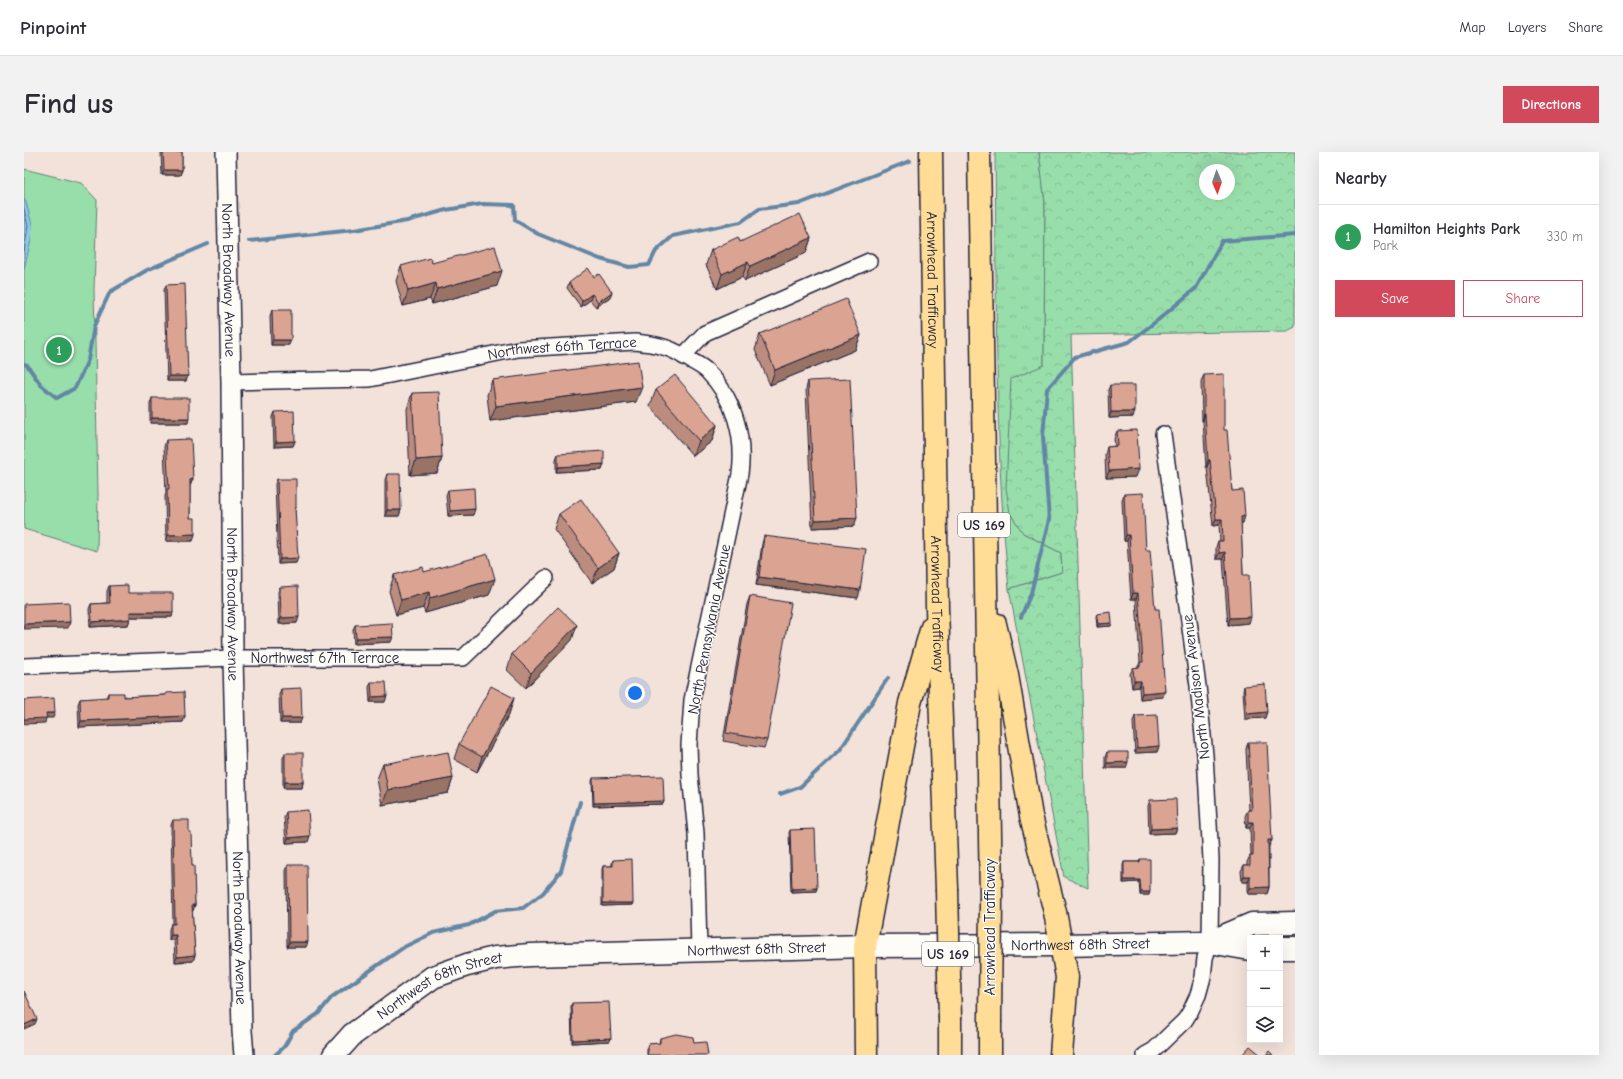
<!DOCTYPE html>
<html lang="en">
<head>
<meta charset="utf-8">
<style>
	:root { --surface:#fff; --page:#f2f2f3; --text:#2b2b33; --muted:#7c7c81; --line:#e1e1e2; --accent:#d1495b }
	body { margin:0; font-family:"Comic Neue",sans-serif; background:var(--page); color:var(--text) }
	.controls { position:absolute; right:12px; bottom:12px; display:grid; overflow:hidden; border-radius:0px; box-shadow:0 4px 16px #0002 }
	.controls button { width:36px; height:36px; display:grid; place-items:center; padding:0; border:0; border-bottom:1px solid var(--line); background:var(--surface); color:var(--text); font:20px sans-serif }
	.compass { position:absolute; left:1175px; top:12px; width:36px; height:36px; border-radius:50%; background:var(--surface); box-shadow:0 4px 16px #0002; rotate:178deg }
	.you { position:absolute; left:611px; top:541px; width:14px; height:14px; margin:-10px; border:3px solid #fff; border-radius:50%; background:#1a73e8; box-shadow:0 0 0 6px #1a73e833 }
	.badge { display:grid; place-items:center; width:26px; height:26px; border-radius:50%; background:var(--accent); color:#fff; font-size:13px; font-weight:700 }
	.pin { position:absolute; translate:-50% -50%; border:2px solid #fff; box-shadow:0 1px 4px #0006 }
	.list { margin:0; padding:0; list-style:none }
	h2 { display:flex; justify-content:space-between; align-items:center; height:52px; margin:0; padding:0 16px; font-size:17px }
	h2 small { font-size:13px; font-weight:400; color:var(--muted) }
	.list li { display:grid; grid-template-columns:26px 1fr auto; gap:12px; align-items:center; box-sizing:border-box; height:64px; padding:0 16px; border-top:1px solid var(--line) }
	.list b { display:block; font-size:15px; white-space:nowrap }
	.list p { margin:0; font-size:13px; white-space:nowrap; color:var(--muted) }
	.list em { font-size:13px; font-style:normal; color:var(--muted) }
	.actions { display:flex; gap:8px; padding:12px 16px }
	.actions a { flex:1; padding:9px 0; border:1px solid var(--accent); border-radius:0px; text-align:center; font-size:14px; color:var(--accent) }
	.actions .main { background:var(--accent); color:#fff }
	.icon { flex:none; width:22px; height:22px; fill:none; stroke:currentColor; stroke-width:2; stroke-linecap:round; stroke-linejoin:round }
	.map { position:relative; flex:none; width:1271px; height:903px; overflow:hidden; border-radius:0px }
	header { display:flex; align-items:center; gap:24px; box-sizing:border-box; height:56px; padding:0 20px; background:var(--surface); border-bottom:1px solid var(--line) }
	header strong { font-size:19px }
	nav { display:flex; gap:22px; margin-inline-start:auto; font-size:14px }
	.intro { display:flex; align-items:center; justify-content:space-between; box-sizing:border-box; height:96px; padding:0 24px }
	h1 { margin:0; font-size:28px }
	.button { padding:10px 18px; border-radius:0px; background:var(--accent); color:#fff; font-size:14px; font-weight:700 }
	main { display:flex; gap:24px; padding:0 24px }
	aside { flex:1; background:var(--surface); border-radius:0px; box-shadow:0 4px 16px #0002 }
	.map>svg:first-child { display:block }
	.grass { fill:url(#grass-tufts); stroke:#5d8073 }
	.forest { fill:url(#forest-crowns); stroke:#5d8073; fill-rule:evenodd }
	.park { fill:#98deab; stroke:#5d8073 }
	.water { fill:#8cc9ec; stroke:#6286a5 }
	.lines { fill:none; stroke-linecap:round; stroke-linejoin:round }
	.shore { stroke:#4c6582; stroke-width:1 }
	.stream { stroke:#6286a5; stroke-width:4 }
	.minor-casing { stroke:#22223b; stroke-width:18 }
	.tertiary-casing { stroke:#22223b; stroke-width:22 }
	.secondary-casing { stroke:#22223b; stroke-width:25 }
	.motorway-casing { stroke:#22223b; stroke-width:25 }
	.minor { stroke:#fdfcf7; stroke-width:15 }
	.tertiary { stroke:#fdfcf7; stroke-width:19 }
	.secondary { stroke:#fdfcf7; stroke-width:22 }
	.motorway { stroke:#ffdd96; stroke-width:22 }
	.motorway-bridge-casing { stroke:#22223b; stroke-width:25; stroke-linecap:butt }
	.motorway-bridge { stroke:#ffdd96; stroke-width:22 }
	.wall { fill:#bc8d7e; stroke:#22223b }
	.shaded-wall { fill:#997366; stroke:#22223b }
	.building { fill:#dba492; stroke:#22223b }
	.labels { text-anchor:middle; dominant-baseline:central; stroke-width:3; stroke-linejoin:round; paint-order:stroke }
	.shield { fill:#fdfcf7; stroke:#646373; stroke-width:1 }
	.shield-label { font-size:14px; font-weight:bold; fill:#22223b }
	.street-label { font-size:15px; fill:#22223b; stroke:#fdfcf7 }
</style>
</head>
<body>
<header>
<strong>Pinpoint</strong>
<nav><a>Map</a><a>Layers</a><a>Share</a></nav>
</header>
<div class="intro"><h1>Find us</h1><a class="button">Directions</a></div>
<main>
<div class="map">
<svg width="1271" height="903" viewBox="0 0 1271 903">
	<defs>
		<pattern id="grass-tufts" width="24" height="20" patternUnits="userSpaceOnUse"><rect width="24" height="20" fill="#98deab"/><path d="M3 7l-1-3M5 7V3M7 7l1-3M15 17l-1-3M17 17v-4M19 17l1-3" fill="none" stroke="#83be94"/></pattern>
		<pattern id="forest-crowns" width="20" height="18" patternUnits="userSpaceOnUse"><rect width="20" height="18" fill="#98deab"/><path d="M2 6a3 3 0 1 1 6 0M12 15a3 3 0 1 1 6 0" fill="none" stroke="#83be94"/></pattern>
	</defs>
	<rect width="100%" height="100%" fill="#f3e2d9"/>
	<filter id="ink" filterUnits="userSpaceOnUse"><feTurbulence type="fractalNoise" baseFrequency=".025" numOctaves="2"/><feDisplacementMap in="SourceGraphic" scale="8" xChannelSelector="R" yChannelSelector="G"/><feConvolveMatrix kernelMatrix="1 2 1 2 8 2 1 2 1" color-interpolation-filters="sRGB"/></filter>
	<g filter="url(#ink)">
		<path class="grass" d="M971,0H1015L1021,51L1020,213L999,381L1037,401L1038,420L985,437C970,292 973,146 971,0Z"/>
		<path class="forest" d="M1015,0H1271V175L1263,179L1047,183L1064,736L1040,725L985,437L1038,420L1037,401L999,381L986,361L982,336L987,227L1020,213L1021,51ZM1181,18H1205V42H1181Z"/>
		<path class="park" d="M0,17L57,31L73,48L70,138L74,342L73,399L0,377Z"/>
		<path class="water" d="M0,47L2,50L8,73L7,88L0,117Z"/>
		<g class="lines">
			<path class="shore" d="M0,57L4,74L0,101"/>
			<g class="stream">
				<path d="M225,89L330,78L383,69L422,58L458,52L490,53L491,68L514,82L576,107L605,115L625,113L632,99L649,84L717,70L735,57L775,52L886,9"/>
				<path d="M0,212L3,213L17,233L33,246L51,236L64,208L70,174L86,140L123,118L184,92"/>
				<path d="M997,465L1007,441L1025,368L1019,284L1023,237L1051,205L1105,190L1134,168L1172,136L1198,89L1271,83"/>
				<path d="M756,642L776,635L816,598L864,526"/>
				<path d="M251,903L260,895L269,879L294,862L308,845L380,795L409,781L445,773L471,759L499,756L519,741L537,719L556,650"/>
			</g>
			<defs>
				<g id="minor">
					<path d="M659,204C667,209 677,213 683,219C710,246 721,284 716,322L668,548L665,593L666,623L672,681L675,798"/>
					<path id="s1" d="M207,230L346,227L494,197L611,190C629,192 644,194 659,204L681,181L845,109"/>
					<path id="s2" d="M0,514L209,506H439L522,426"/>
					<path d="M1121,903L1130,898L1161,868L1166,860L1174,843L1179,825L1181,806L1186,790L1187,707L1181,603L1174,534L1139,282"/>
				</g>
				<g id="tertiary">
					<path id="s3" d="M202,0L207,230L209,506L218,879L220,903"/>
				</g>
				<g id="secondary">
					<path d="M1186,790L1228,772L1271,771"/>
					<path d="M1256,796H1271"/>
					<path id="s4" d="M310,903L328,883L409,825L443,813L471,806L506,803L841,794L1038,793L1186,790L1226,797"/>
				</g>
				<g id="motorway">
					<path id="s5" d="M907,0L913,456L923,737"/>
					<path d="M955,0L967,746"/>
					<path d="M971,472L983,523L1007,664L1031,760L1043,825L1037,903"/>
					<path d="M926,867V903"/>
					<path d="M966,871V903"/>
					<path d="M842,903L841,794L886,551L908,475"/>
				</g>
			</defs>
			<use href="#minor" class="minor-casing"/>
			<use href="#tertiary" class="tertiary-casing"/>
			<use href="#secondary" class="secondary-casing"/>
			<use href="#motorway" class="motorway-casing"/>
			<use href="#minor" class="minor"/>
			<use href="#tertiary" class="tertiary"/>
			<use href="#secondary" class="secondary"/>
			<use href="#motorway" class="motorway"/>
			<defs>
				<g id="motorway-bridge">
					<path d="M923,737L926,867"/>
					<path d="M966,871L967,746"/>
				</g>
			</defs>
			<use href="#motorway-bridge" class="motorway-bridge-casing"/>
			<use href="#motorway-bridge" class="motorway-bridge"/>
		</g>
		<g class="wall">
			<path d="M137,0H158V18L156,23H138Z"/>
			<path d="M787,86L782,101L721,129L718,125L693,137L682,113L687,98L716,90Z"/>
			<path d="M408,111L473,134L408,152L406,147L379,154L372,129L377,114Z"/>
			<path d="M570,125L586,145L572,155L566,148L557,155L543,136L545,131Z"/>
			<path d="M142,133L164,224L162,229H143L140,138Z"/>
			<path d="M248,158L265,193H247L246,164Z"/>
			<path d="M736,182L837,183L831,198L746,233L731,198Z"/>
			<path d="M1180,223L1200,278L1208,339L1219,371H1217L1219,423L1225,471L1204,473L1199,407H1192V395L1194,389H1196L1195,373L1189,374L1183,315H1182L1179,269H1178L1177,229Z"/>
			<path d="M468,228L612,250L466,269L463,243Z"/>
			<path d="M784,229L830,374L788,376L782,237Z"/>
			<path d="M1086,233L1109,265L1085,266L1084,238Z"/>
			<path d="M632,238L693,273L688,289L669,304L626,254Z"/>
			<path d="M388,241L418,306L413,321L386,323L383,257Z"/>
			<path d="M128,246L164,271H126V252Z"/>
			<path d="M251,260L271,289L269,294L250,295L249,265Z"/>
			<path d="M1093,279L1112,325L1082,326L1081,303L1083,295L1091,294L1090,287Z"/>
			<path d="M142,288L169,327L166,334V366L169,389H142L141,344L142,341L140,295Z"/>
			<path d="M534,302L580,312L578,318L532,320V307Z"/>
			<path d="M363,322L377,358L375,364H361V328Z"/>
			<path d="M253,327L272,356L271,359L272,411L254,412L251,332Z"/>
			<path d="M424,338L449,363L424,364L422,343Z"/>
			<path d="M1100,342L1122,398L1131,457L1139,545L1116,547L1115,535L1108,536L1106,522L1109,516L1114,515L1116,510L1112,447H1107L1103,389H1100L1098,348Z"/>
			<path d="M535,362L595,401L590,416L568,431L530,377Z"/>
			<path d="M740,384L834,446L732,433L738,392Z"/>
			<path d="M400,420L465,443L401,461L399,456L372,463L365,439L370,423Z"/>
			<path d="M85,434L104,441L149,460L148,465H106V467L104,473L66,475L65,457L67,452L83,451V439Z"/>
			<path d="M256,435L273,471L255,472L254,440Z"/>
			<path d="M726,444L743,588L740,596L699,589L723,452Z"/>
			<path d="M1073,462L1087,474L1073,475L1072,464Z"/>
			<path d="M331,473L367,490L330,492L329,478Z"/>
			<path d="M548,488L502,536L483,518L488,502Z"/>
			<path d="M347,530L361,550H346L345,535Z"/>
			<path d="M1220,534L1241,566L1221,567L1219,539Z"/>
			<path d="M257,537L276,571H256L255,542Z"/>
			<path d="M84,541L100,545L141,543L142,541L161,564L159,570L55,575L54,552L56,547L82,546Z"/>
			<path d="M490,546L485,562L453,620L430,607L435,592Z"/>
			<path d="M1111,564L1135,594L1133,600L1111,601L1109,570Z"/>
			<path d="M1224,590L1248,688L1245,694V735L1243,742H1224V730H1218L1217,719L1220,713H1223V710L1226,704H1227L1226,676H1222L1221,664L1224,658H1225L1222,597Z"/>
			<path d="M1083,600L1102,616H1081V605Z"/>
			<path d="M261,601L279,630L278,636H259V606Z"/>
			<path d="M359,612L429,626L424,641L358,653L353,627Z"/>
			<path d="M569,626L640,649L639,652L569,654L568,629Z"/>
			<path d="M1126,648L1153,676L1151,681L1125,682L1124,654Z"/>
			<path d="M262,660L284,690L262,691L260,665Z"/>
			<path d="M149,668L165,680L171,753L168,759L171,803L169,809L151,810L150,788H145V777L147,772H149L147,673Z"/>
			<path d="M766,678L793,736L792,739L767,740L765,681Z"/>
			<path d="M1116,707L1125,743H1116L1115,730L1099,731V713L1100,710H1115Z"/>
			<path d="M589,708L608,753L578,754V717L579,714H588V711Z"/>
			<path d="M264,713L282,795H263L262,718Z"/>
			<path d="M548,851L586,889L548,891L547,854Z"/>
			<path d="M636,886L670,891L623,902V895L624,892H635Z"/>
		</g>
		<g class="shaded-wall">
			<path d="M140,18H158L156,23H138Z"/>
			<path d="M787,86L782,101L721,129L726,114Z"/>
			<path d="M724,110L718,125L693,137L698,122Z"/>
			<path d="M478,119L473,134L408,152L413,137Z"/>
			<path d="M412,131L406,147L379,154L384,139Z"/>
			<path d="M588,140L586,145L572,155L574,150Z"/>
			<path d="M568,142L566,148L557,155L558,149Z"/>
			<path d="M837,183L831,198L746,233L751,218Z"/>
			<path d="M249,188H267L265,193H247Z"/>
			<path d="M145,224H164L162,229H143Z"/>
			<path d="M618,235L612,250L466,269L472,254Z"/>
			<path d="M1087,260H1111L1109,265L1085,266Z"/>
			<path d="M1180,262H1181L1179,269H1178Z"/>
			<path d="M128,266H165L164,271H126Z"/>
			<path d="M693,273L688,289L669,304L675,289Z"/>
			<path d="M271,289L269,294L250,295L252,290Z"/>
			<path d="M418,306L413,321L386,323L392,308Z"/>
			<path d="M1184,308H1186L1183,315H1182Z"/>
			<path d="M580,312L578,318L532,320L534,315Z"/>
			<path d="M1115,317L1112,325L1082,326L1085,319Z"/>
			<path d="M169,327L166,334H163L166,328Z"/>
			<path d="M451,357L449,363L424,364L426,359Z"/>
			<path d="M363,358H377L375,364H361Z"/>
			<path d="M1221,364L1219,371L1214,372L1217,365Z"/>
			<path d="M833,366L830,374L788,376L791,368Z"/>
			<path d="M1192,367H1198L1195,373L1189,374Z"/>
			<path d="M171,382L169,389H142L144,383Z"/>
			<path d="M1102,383H1105L1103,389H1100Z"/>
			<path d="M1201,400L1199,407H1192L1195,401Z"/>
			<path d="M595,401L590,416L568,431L574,416Z"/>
			<path d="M274,406L272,411L254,412L256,407Z"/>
			<path d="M735,425L836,438L834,446L732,433Z"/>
			<path d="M471,427L465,443L401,461L406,446Z"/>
			<path d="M405,440L399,456L372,463L377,448Z"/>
			<path d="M1109,441H1114L1112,447H1107Z"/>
			<path d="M106,460H149L148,465H104Z"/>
			<path d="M275,465L273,471L255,472L257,466Z"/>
			<path d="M1227,465L1225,471L1204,473L1206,466Z"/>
			<path d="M106,467L104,473L66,475L68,470Z"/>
			<path d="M46,470L44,476L0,477V472Z"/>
			<path d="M1088,471L1087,474L1073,475L1074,472Z"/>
			<path d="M553,473L548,488L502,536L507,521Z"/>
			<path d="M369,485L367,490L330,492L332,486Z"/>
			<path d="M1110,529H1117L1115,535L1108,536Z"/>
			<path d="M1141,539L1139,545L1116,547L1118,541Z"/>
			<path d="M363,544L361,550H346L348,545Z"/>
			<path d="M490,546L485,562L453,620L458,605Z"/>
			<path d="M1243,560L1241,566L1221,567L1223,562Z"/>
			<path d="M22,561H31L29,566H22L21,571L0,572V567Z"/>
			<path d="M161,564L159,570L55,575L57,569Z"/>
			<path d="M258,566H278L276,571H256Z"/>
			<path d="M1135,594L1133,600L1111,601L1113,596Z"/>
			<path d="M1104,610L1102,616H1081L1083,611Z"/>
			<path d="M429,626L424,641L358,653L364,638Z"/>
			<path d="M261,630H279L278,636H259Z"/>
			<path d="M640,649L639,652L569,654L570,651Z"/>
			<path d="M1224,670H1229L1226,676H1222Z"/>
			<path d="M1153,676L1151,681L1125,682L1127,677Z"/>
			<path d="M286,684L284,690L262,691L264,686Z"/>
			<path d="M1244,688H1248L1245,694H1242Z"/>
			<path d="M1220,724H1226L1224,730H1218Z"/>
			<path d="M1100,728H1116L1115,730L1099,731Z"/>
			<path d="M1245,735L1243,742H1224L1226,736Z"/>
			<path d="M793,736L792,739L767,740L768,737Z"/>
			<path d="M1117,740H1126L1125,743H1116Z"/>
			<path d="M579,751H609L608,753L578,754Z"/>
			<path d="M168,753H171L169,759H166Z"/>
			<path d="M147,783H152L150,788H145Z"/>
			<path d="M265,790H284L282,795H263Z"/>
			<path d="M171,803L169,809L151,810L153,805Z"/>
			<path d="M13,867L11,872L0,877V873Z"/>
			<path d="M587,886L586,889L548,891L549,888Z"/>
		</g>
		<g class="building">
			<path d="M139,0H158V18H140Z"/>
			<path d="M776,62L787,86L726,114L724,110L698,122L687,98L714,85L716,90Z"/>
			<path d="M471,94L478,119L413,137L412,131L384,139L377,114L406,106L408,111Z"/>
			<path d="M564,116L570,125L575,122L588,140L574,150L568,142L558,149L545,131Z"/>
			<path d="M161,132L164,224H145L142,133Z"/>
			<path d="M822,147L837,183L751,218L736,182Z"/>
			<path d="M248,158H267V188H249Z"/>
			<path d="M614,209L618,235L472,254L468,228Z"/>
			<path d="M1200,222V278H1203L1208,339L1219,338L1221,364L1217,365L1219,423H1225L1227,465L1206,466L1201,400L1195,401L1194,389H1199L1198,367H1192L1186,308H1184L1181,262H1180V223Z"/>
			<path d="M651,223L693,273L675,289L632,238Z"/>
			<path d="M826,227L833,366L791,368L784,229Z"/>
			<path d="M1086,233H1111V260H1087Z"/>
			<path d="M415,240L418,306L392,308L388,241Z"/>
			<rect x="128" y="246" width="37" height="20"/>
			<path d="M270,259L271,289L252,290L251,260Z"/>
			<path d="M1113,278L1115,317L1085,319L1083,295L1094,294L1093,279Z"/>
			<path d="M167,287L169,327L166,328V366H171V382L144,383L143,337H145L142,288Z"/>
			<path d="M580,299V312L534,315V302Z"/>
			<path d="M363,322H376L377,358H363Z"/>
			<path d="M253,327H272V356H271L274,406L256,407Z"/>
			<path d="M450,336L451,357L426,359L424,338Z"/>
			<path d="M1119,341L1122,398H1126L1131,457H1135L1141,539L1118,541L1117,529H1110L1109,516L1116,515V510H1119L1114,441H1109L1105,383H1102L1100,342Z"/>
			<path d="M557,347L595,401L574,416L535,362Z"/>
			<path d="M740,384L842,397L836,438L735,425Z"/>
			<path d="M464,402L471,427L406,446L405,440L377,448L370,423L399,415L400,420Z"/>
			<path d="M104,433V441H149V460H106V467L68,470L67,452L86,451L85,434Z"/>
			<path d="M274,434L275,465L257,466L256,435Z"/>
			<path d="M726,444L767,451L743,588L702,581Z"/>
			<path d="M45,450L46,470L0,472V452Z"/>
			<path d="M534,455L553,473L507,521L488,502Z"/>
			<path d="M1087,460L1088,471L1074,472L1073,462Z"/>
			<path d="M368,471L369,485L332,486L331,473Z"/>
			<path d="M347,530H362L363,544L348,545Z"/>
			<path d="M1241,532L1243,560L1223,562L1220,534Z"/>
			<path d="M467,534L490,546L458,605L435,592Z"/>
			<path d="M277,536L278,566H258L257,537Z"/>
			<path d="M160,540L161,564L57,569L56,547L84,545V541H100V545L142,543V541Z"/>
			<path d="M30,546L31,561H22L23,566L0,567V548Z"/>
			<path d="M1133,563L1135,594L1113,596L1111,564Z"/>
			<path d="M1224,590H1243L1248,688H1244L1245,735L1226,736V724H1220V713H1226V704H1229V670H1224V658H1228Z"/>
			<path d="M424,600L429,626L364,638L359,612Z"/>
			<path d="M1083,600H1104V610L1083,611Z"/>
			<rect x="261" y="601" width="18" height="29"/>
			<path d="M639,624L640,649L570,651L569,626Z"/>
			<path d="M1152,647L1153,676L1127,677L1126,648Z"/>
			<path d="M284,658L286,684L264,686L262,660Z"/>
			<path d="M149,668H165V680H167L168,714H170L171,753H168L171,803L153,805L152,783H147V772H151Z"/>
			<path d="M791,677L793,736L768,737L766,678Z"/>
			<path d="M608,707L609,751H579V714H589V708Z"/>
			<path d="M1116,707H1126V740H1117L1116,728H1100V710H1116Z"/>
			<path d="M264,713H283L284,790H265Z"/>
			<path d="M0,839L13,867L0,873Z"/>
			<path d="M585,850L587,886L549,888L548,851Z"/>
			<path d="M652,882L669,885L670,891L682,890L684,903H623L624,899V892L636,891V886Z"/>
			<path d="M1226,894L1237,903H1218Z"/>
			<path d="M1245,899L1249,903H1242Z"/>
		</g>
	</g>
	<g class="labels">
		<g class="shield">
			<rect x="934" y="361" width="52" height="24" rx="3"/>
			<rect x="898" y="790" width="52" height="24" rx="3"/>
		</g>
		<g class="shield-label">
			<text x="960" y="373">US 169</text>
			<text x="924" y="802">US 169</text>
		</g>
		<g class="street-label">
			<text stroke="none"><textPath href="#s3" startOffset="128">North Broadway Avenue</textPath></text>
			<text stroke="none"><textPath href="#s5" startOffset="128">Arrowhead Trafficway</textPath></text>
			<text stroke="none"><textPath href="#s1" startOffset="334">Northwest 66th Terrace</textPath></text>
			<text stroke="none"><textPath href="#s3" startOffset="452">North Broadway Avenue</textPath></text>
			<text stroke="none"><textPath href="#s5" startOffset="452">Arrowhead Trafficway</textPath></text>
			<text transform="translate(685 477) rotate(-79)">North Pennsylvania Avenue</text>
			<text stroke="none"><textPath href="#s2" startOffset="301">Northwest 67th Terrace</textPath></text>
			<text transform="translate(1172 535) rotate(-97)">North Madison Avenue</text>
			<text transform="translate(966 775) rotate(-90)">Arrowhead Trafficway</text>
			<text stroke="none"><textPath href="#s3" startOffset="776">North Broadway Avenue</textPath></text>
			<text stroke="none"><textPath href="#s4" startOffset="777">Northwest 68th Street</textPath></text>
			<text stroke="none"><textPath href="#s4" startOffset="453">Northwest 68th Street</textPath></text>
			<text stroke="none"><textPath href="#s4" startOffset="129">Northwest 68th Street</textPath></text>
		</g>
	</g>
</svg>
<div class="controls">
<button>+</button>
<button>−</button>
<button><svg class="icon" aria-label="layers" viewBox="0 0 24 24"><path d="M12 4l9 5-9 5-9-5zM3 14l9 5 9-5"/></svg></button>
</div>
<svg class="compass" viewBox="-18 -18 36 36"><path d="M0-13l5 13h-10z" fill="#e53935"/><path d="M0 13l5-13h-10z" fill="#7c7c81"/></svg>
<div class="you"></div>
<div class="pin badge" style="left:35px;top:198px;background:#2e9e5b">1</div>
</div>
<aside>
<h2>Nearby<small></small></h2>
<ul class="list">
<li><span class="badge" style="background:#2e9e5b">1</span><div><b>Hamilton Heights Park</b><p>Park</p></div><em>330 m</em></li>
</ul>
<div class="actions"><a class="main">Save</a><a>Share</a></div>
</aside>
</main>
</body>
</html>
